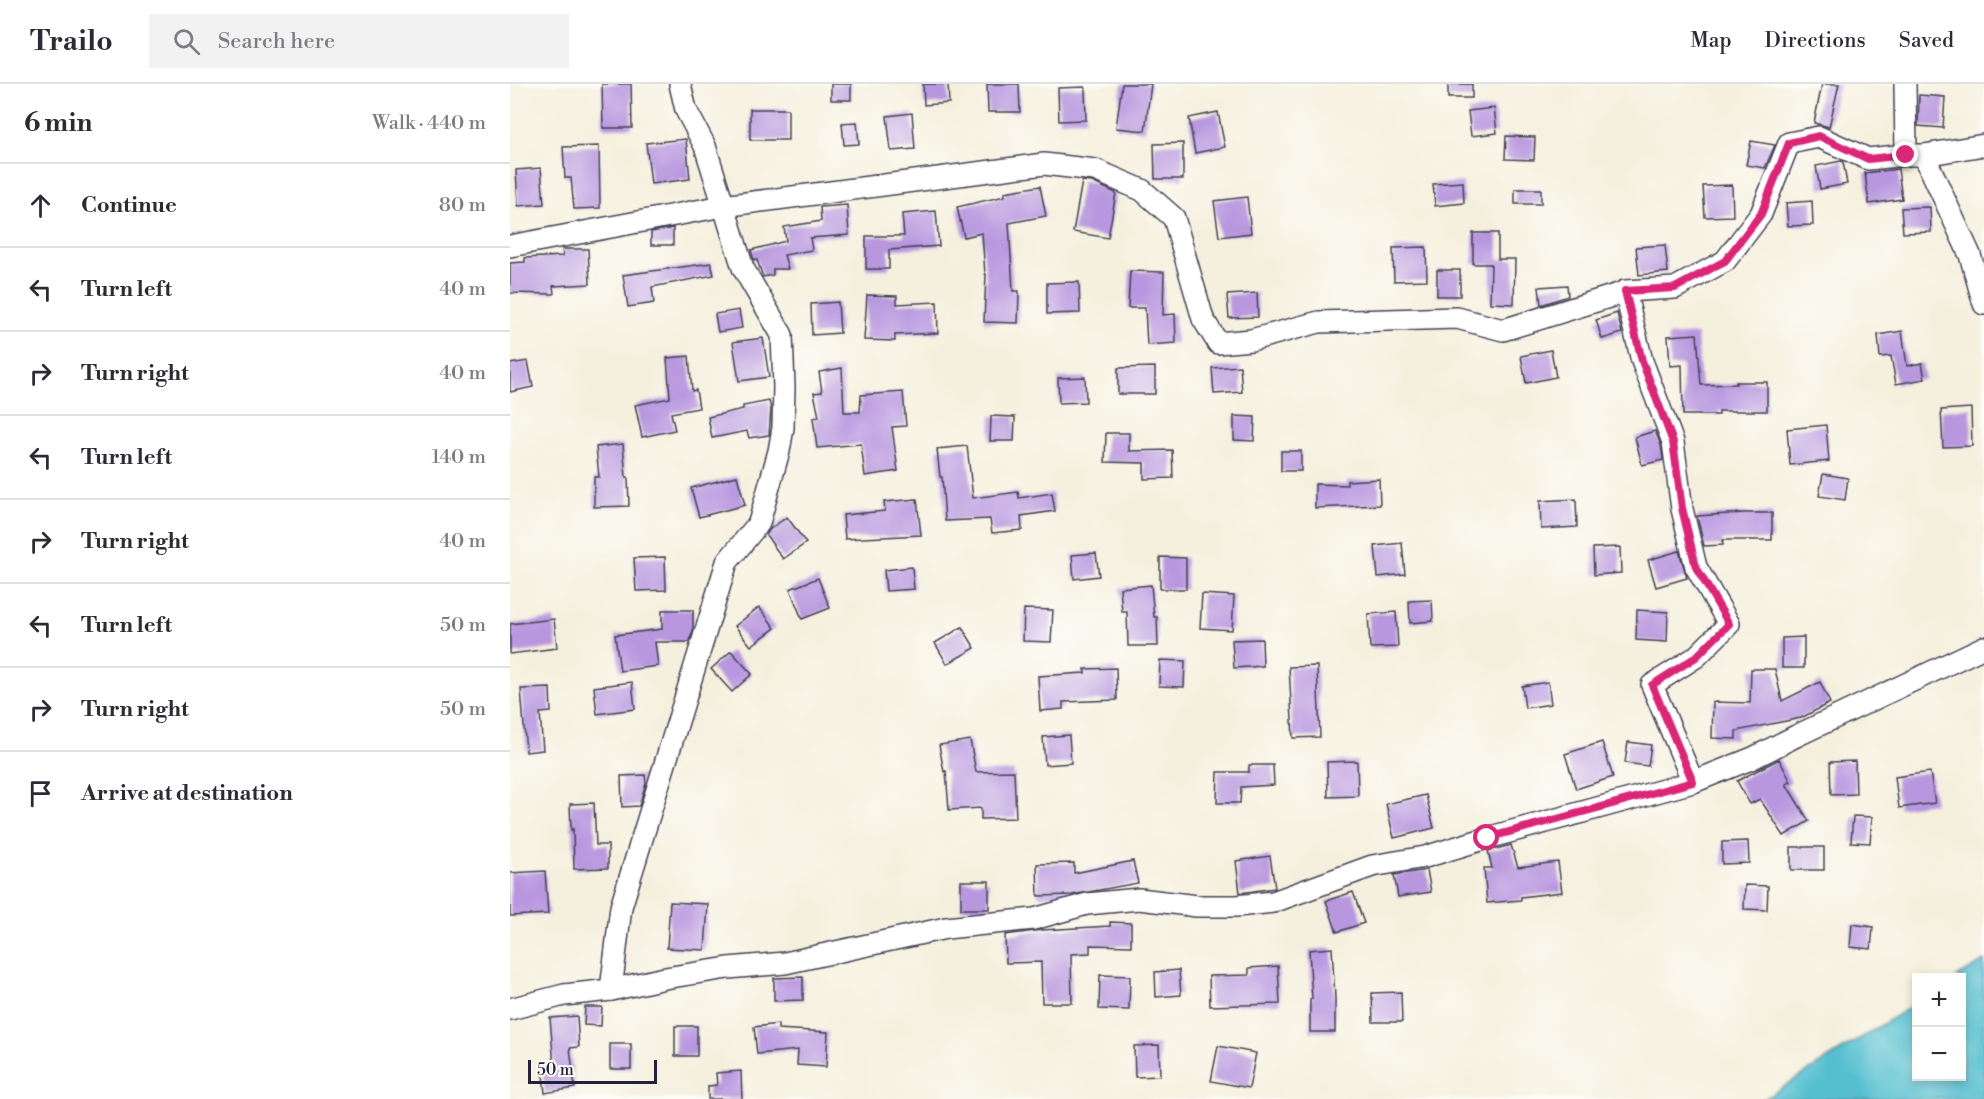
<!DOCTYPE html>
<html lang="en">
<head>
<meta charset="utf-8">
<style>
	:root { --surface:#fff; --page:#f2f2f3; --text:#2b2b33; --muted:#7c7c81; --line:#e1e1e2 }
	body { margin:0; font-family:"Libre Bodoni",serif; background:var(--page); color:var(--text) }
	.controls { position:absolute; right:18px; bottom:18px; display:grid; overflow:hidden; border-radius:0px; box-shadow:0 3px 9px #0003 }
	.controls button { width:54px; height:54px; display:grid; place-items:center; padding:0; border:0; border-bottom:2px solid var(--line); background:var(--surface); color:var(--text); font:30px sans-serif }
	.scale { position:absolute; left:18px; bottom:15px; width:129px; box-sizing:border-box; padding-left:6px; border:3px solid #22223b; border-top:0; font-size:16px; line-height:21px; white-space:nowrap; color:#22223b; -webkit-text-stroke:4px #fdfcf7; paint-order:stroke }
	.stop { position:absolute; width:18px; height:18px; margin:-14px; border:4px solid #db2777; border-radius:50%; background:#fff }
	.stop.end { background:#db2777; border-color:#fff; box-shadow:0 2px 6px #0008 }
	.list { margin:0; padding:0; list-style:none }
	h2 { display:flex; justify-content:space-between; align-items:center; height:78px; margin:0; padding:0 24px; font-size:26px }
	h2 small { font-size:20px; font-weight:400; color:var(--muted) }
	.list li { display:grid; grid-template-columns:39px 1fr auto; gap:18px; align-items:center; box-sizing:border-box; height:84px; padding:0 24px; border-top:2px solid var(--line) }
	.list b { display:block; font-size:22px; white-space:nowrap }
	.list em { font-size:20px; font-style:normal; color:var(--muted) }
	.icon { flex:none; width:33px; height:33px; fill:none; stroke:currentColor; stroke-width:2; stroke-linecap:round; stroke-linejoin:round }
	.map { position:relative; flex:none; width:1474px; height:1015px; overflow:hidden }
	header { display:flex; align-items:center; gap:36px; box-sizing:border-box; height:84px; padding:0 30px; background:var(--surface); border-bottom:2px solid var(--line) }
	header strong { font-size:28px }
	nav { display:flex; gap:33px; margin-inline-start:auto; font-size:21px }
	.search { width:420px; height:54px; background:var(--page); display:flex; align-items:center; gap:15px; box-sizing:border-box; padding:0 21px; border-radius:0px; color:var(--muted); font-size:22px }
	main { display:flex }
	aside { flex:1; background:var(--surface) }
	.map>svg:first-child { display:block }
	.water { fill:#54bfd0; stroke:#3b7086; stroke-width:1.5 }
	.building { fill:#b897df }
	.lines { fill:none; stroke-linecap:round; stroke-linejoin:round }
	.street-casing { stroke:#424153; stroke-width:24 }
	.street { stroke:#fff; stroke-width:21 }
	.route { stroke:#db2777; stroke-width:8 }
</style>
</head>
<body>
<header>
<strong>Trailo</strong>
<div class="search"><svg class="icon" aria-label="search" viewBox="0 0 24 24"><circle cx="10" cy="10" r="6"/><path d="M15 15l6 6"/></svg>Search here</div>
<nav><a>Map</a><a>Directions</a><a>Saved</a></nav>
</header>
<main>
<aside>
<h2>6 min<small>Walk · 440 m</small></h2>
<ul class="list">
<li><svg class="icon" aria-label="ahead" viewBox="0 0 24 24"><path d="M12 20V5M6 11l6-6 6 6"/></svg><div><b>Continue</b></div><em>80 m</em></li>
<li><svg class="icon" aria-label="left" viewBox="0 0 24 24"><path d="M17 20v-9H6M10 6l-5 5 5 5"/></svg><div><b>Turn left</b></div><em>40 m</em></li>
<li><svg class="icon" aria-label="right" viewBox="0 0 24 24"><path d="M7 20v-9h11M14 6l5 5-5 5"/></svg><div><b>Turn right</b></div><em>40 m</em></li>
<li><svg class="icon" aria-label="left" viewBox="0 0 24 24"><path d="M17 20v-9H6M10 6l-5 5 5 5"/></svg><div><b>Turn left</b></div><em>140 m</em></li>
<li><svg class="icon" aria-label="right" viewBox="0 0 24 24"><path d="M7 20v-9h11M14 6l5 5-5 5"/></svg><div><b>Turn right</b></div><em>40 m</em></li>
<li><svg class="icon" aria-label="left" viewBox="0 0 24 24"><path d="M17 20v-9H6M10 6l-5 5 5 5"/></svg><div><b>Turn left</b></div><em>50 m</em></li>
<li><svg class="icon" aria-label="right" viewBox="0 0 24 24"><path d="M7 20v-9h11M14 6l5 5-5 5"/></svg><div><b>Turn right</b></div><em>50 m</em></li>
<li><svg class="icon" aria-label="arrive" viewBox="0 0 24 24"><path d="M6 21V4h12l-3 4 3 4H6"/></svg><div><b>Arrive at destination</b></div></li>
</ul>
</aside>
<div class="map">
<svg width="1474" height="1015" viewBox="0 0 1474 1015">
	<rect width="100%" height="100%" fill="#fdfcf7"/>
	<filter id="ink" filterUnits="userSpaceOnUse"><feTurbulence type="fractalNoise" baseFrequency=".0167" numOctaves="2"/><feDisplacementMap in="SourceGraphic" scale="12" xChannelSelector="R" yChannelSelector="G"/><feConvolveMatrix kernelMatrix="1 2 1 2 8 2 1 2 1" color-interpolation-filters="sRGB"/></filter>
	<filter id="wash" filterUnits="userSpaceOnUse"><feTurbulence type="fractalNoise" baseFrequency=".008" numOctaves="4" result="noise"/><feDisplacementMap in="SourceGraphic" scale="24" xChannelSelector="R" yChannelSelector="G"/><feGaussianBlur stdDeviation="1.35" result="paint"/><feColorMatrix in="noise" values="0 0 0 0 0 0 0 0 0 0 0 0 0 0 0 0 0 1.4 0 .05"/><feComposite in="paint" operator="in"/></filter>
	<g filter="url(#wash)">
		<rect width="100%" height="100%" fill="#f5f0de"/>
		<path class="water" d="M1474,877V1015H1254L1406,919V992H1452V894L1447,893Z"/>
		<g id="blocks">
			<g class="building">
				<path d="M92,0H121L122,44H93Z"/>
				<rect x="321" y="0" width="20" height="16"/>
				<path d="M413,0H438L439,19L414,21Z"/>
				<path d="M477,0H509L510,28H478Z"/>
				<path d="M612,0H641L635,47L606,44Z"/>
				<rect x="938" y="0" width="24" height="14"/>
				<path d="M1312,0H1329L1319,43L1304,39Z"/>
				<path d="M575,3L576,36L549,37L548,4Z"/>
				<path d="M1409,11L1435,13L1433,44L1408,42Z"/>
				<path d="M984,24L987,49L961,52L958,27Z"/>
				<rect x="240" y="25" width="38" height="31"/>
				<path d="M708,28L715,63L685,69L679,34Z"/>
				<path d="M402,29L405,65L381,67L377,32Z"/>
				<path d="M347,38L349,60L334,61L332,39Z"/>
				<path d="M996,52L1025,53L1024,76L995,75Z"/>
				<path d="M176,55L180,95L141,100L136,59Z"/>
				<path d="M1241,57L1265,61L1255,84L1236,81Z"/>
				<path d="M673,59V95H645L644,60Z"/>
				<path d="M89,62L90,124L64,125L61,94H55L53,63Z"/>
				<path d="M1331,77L1333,78L1337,100L1310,105L1306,82Z"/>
				<path d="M31,84L34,120L8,122L6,86Z"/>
				<path d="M1388,85L1392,115L1359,120L1355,89Z"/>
				<path d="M572,97L582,98L606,109L598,154L563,148Z"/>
				<path d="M953,98L954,119L925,122L923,100Z"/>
				<path d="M1222,101L1223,132L1195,133L1193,102Z"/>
				<path d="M530,102L536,132L499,139L503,207H509L508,239L474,238L476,190H475L472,149L454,153L447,123L495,112V108Z"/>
				<rect x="1005" y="105" width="26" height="15"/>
				<path d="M737,113L741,149L709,153L704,117Z"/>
				<path d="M1302,117L1303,141L1278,142L1276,119Z"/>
				<path d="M337,121L339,151L300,154L302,166L274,171L278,185H263V191L253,193L247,176H244L241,166L276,157L274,143L311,137L310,123Z"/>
				<path d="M1420,123L1421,148L1393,149L1391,124Z"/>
				<path d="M426,127L429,162L379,166V185H356V152H394L392,130Z"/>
				<path d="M163,144V161H141V148Z"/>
				<path d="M963,149H988V175H1005L1004,220L980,219L981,180H963Z"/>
				<path d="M1155,161L1158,188L1129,191L1126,163Z"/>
				<path d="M916,163L917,196L884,197L883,164Z"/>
				<path d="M52,165H78L80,200L43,202L44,210L0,209V179L15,178V174L53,172Z"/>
				<path d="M201,179L204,191L142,203L144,219L118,223L113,191Z"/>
				<rect x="927" y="186" width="23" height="26"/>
				<path d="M620,187L654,188L653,231L665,230L666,259L637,261L635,224H618Z"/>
				<path d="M569,198L570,229L537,230V199Z"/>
				<path d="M1057,201L1058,212L1031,221L1029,203Z"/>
				<path d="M747,209L748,233L719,234L717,211Z"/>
				<path d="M357,211L387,212V220L427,218L428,249L385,251V257L354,256Z"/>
				<path d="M328,218L330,249L302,251L301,220Z"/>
				<path d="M229,226L232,244L208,248L205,230Z"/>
				<path d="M1107,229L1112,249L1092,255L1086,236Z"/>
				<path d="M1392,247L1397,282L1412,279L1415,295L1386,300L1381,272L1370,273L1368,251Z"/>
				<path d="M1187,250L1191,301L1226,300V298H1257V327H1209V331H1173L1172,281L1160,282L1158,252Z"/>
				<path d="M253,254L259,293L229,297L223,258Z"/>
				<path d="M1041,266L1046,293L1016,299L1011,272Z"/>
				<path d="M179,272L182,307L186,306L189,324L161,329L165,346L132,353L125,321L160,314L157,274Z"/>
				<path d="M18,277L23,303L0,308V280Z"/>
				<path d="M730,282L732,308L704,310L702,284Z"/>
				<path d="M645,283V310H608V284Z"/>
				<path d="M332,284L334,328H350L351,311L393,308L396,342L382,343L388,387L355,392L351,360L307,364L303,334L309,333L304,309L312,308L309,288Z"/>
				<path d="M575,293L576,318L549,319L548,294Z"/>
				<path d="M259,317L261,325L259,351L239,354L237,347L202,354L198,333L233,325V322Z"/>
				<path d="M1461,324L1462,362L1433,363L1431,326Z"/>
				<path d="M481,332L505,333L504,357H480Z"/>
				<path d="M724,332L745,333L744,357L724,356Z"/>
				<path d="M1316,341L1319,377L1280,381L1277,345Z"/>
				<path d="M1145,347L1151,361L1153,376L1132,381L1125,353Z"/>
				<path d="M596,349H619V367L662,366L663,394L634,395V379L595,378Z"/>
				<path d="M113,360L116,393H118L119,422L84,423V393H89L86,363Z"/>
				<path d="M457,362L463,414L508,408L509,414L542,409L545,427L511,432L512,446L482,449L480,435L435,437L432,393H430L427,365Z"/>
				<rect x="771" y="367" width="20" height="20"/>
				<path d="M1313,390L1338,394L1335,416L1309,412Z"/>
				<path d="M227,392L235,421L189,433L181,404Z"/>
				<path d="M869,395L870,421L805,424V400L837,401V397Z"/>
				<path d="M407,415L411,451L335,455L333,431L375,427L374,418Z"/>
				<path d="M1066,415L1067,443L1031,445L1030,417Z"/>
				<path d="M1234,429H1262V456H1212L1213,461L1194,462L1187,432Z"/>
				<path d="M277,433L296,459L273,475L256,451L260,445Z"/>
				<path d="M892,459L895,490L868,493L865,462Z"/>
				<path d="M1110,463L1111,489L1084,491L1083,464Z"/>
				<path d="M1169,467L1177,494L1146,503L1138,476Z"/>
				<path d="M586,469L589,492L564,495L562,471Z"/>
				<path d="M155,473L156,506L126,507L124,474Z"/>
				<path d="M650,473L676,474V505H650Z"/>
				<path d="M402,483L404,505L376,507L374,486Z"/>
				<path d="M308,494L320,524L292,535L280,505Z"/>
				<path d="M641,501L644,533H647L648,562H618L617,528H612L610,504Z"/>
				<path d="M692,510L724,512L722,546L690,544Z"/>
				<path d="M922,516L923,537L900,539L899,517Z"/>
				<path d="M249,523L265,544L241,562L225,542Z"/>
				<path d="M514,525L543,526L541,558L513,557Z"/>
				<path d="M152,526H183V547L179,558H145L148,582L110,587L105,551L152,545Z"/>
				<path d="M1127,526L1158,528L1157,558L1126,556Z"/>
				<path d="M886,528L888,563L860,564L858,530Z"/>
				<path d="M44,535L47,564L0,570V540Z"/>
				<path d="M452,543L465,564L437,580L425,559Z"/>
				<path d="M1294,553V584H1272V554Z"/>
				<path d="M752,555L753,582L724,584L722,556Z"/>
				<path d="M221,567L242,590L222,608L201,585Z"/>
				<path d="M650,576L675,577L674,603L649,602Z"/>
				<path d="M807,582L810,653L783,654L779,583Z"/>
				<path d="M606,584L607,616L553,618V625L530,627L528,592L575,589V585Z"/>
				<path d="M1241,585H1265L1272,617L1310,598L1320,619L1291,634L1226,647V655L1202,654L1203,618L1240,619Z"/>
				<path d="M122,598L125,625L87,630L84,603Z"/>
				<path d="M1038,598L1041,620L1015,624L1012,602Z"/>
				<path d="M40,604L41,628L30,629L33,666L16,668L11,605Z"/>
				<path d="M559,651L561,679L535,681L533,653Z"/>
				<path d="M460,656L466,688L504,687L506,734L471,735V724L439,726L436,687L434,688L429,661Z"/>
				<path d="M1092,658L1103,693L1066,705L1055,670Z"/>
				<path d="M1118,658L1141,661L1138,682L1115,679Z"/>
				<path d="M1269,675L1281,698L1276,700L1299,737L1274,752L1250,715L1240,720L1227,697Z"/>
				<path d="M847,677L848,712L818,713L817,678Z"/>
				<path d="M1345,677L1346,710L1321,711L1320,678Z"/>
				<path d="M739,681H763L764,701L731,703L730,719H707L708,688H739Z"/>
				<path d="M1420,688L1425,719L1389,724L1385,693Z"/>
				<path d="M135,691L136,699L129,722L112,723L111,692Z"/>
				<path d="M916,711L924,744L884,754L876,720Z"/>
				<path d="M84,719L86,761H98V784L64,785L63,745L61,746L60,720Z"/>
				<path d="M1343,732L1362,733L1360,759L1341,758Z"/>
				<path d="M1238,757L1239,779L1212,780V758Z"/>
				<path d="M1001,761L1008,783L1048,778L1052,808L1011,813V816L977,819L974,784H982L978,767Z"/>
				<rect x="1281" y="763" width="33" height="23"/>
				<path d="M760,772L765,804L730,809L726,777Z"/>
				<path d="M623,777L628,799L562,811L528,812L527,780L564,779V789Z"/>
				<path d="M917,786L921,808L888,813L884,791Z"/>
				<path d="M35,787L38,830L0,832V789Z"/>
				<rect x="451" y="797" width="28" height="28"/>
				<path d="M1235,801L1258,802L1257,826L1234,825Z"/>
				<path d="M843,808L854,839L827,848L816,817Z"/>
				<path d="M160,818L198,820L195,866L157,864Z"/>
				<path d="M600,838L621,839V862L580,861V869L561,870L562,919H532L531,878L496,879L495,851L532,846L600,842Z"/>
				<path d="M1342,840L1363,843L1361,865L1340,863Z"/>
				<path d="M822,864L825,914V948H800V915H802L799,866Z"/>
				<path d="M768,882L770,920L700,922L699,892L739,891V884Z"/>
				<path d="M669,886L671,911L646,913L645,888Z"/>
				<path d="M590,891L620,892L619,926L589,925Z"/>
				<path d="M293,893V916L264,917V894Z"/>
				<path d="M891,908L892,938H863L862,909Z"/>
				<path d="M75,923H92L91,942L74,941Z"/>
				<path d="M67,932L69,963L60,964L65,1004L35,1009L32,983L44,982L40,934Z"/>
				<path d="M268,940V945L318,948L316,983L287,981L288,966L247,970L244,943Z"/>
				<rect x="165" y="942" width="22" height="30"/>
				<rect x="100" y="960" width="21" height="25"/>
				<path d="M649,961L650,992L625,993L624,962Z"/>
				<path d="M708,962L746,969L739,1004L701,997Z"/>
				<path d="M231,987L232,1015H198V1002L207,1001L206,989Z"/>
			</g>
		</g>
	</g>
	<g filter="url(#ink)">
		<use href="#blocks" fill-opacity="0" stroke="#424153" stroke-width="1.5"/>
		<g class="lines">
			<defs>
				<g id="street">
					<path d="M1395,0L1396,71"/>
					<path d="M1414,71L1460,171L1474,220"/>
					<path d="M0,162L213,122L534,80L585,86L632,106L664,134L693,235L708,259L741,256L809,238L947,234L993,246L1115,208"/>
					<path d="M1183,698L1142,601L1186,573L1219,540L1186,483L1172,425L1163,358L1132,277L1115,207L1165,204L1215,177L1251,130L1279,59L1309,53L1358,75L1396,71H1414L1474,61"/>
					<path d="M101,906L111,823L217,478L249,439L269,367L273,344L274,303L272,251L233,184L195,62L176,26L170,0"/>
					<path d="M0,925L54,911L101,906L155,894L218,884L275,879L436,844L524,835L577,820L629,815L687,822H727L763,818L862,782L915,773L977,754L1183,698L1243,674L1286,652L1474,563"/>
				</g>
			</defs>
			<use href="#street" class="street-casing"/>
			<use href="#street" class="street"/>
		</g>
	</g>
	<g class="lines" filter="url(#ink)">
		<path class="route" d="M977,754L1183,698L1142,601L1186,573L1219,540L1186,483L1172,424L1163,358L1132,277L1115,207L1165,204L1215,177L1251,130L1279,59L1309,52L1358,75L1396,71"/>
	</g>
</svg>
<div class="controls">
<button>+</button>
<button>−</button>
</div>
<div class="scale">50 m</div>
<div class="stop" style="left:977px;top:754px"></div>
<div class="stop end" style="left:1396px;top:71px"></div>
</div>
</main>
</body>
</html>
